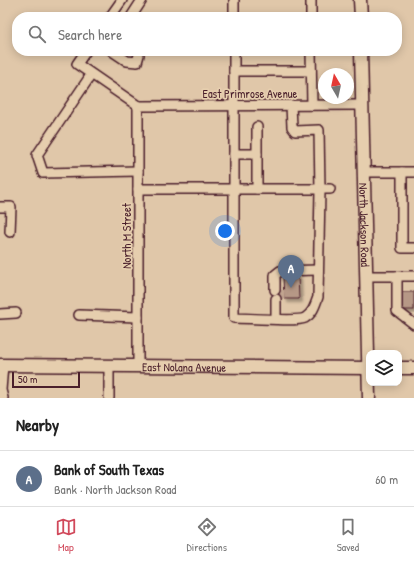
<!DOCTYPE html>
<html lang="en">
<head>
<meta charset="utf-8">
<style>
	:root { --surface:#fff; --page:#f2f2f2; --text:#222; --muted:#767676; --line:#e0e0e0; --accent:#d1495b }
	body { margin:0; font-family:"Patrick Hand",sans-serif; background:var(--page); color:var(--text) }
	.controls { position:absolute; right:12px; bottom:12px; display:grid; overflow:hidden; border-radius:8px; box-shadow:0 2px 10px #0003 }
	.controls button { width:36px; height:36px; display:grid; place-items:center; padding:0; border:0; border-bottom:1px solid var(--line); background:var(--surface); color:var(--text); font:20px sans-serif }
	.compass { position:absolute; left:318px; top:68px; width:36px; height:36px; border-radius:50%; background:var(--surface); box-shadow:0 2px 10px #0003; rotate:351deg }
	.scale { position:absolute; left:12px; bottom:10px; width:68px; box-sizing:border-box; padding-left:4px; border:2px solid #4a1f2b; border-top:0; font-size:11px; line-height:14px; white-space:nowrap; color:#4a1f2b; -webkit-text-stroke:3px #e6ceae; paint-order:stroke }
	.you { position:absolute; left:225px; top:231px; width:14px; height:14px; margin:-10px; border:3px solid #fff; border-radius:50%; background:#1a73e8; box-shadow:0 0 0 6px #1a73e833 }
	.badge { display:grid; place-items:center; width:26px; height:26px; border-radius:50%; background:var(--accent); color:#fff; font-size:13px; font-weight:700 }
	.pin { position:absolute; translate:-50% -33px; filter:drop-shadow(0 1px 2px #0008) }
	.pin::after { content:''; position:absolute; top:21px; width:14px; height:12px; background:inherit; clip-path:polygon(0 0,100% 0,50% 100%) }
	.list { margin:0; padding:0; list-style:none }
	h2 { display:flex; justify-content:space-between; align-items:center; height:52px; margin:0; padding:0 16px; font-size:17px }
	h2 small { font-size:13px; font-weight:400; color:var(--muted) }
	.list li { display:grid; grid-template-columns:26px 1fr auto; gap:12px; align-items:center; box-sizing:border-box; height:56px; padding:0 16px; border-top:1px solid var(--line) }
	.list b { display:block; font-size:15px; white-space:nowrap }
	.list p { margin:0; font-size:13px; white-space:nowrap; color:var(--muted) }
	.list em { font-size:13px; font-style:normal; color:var(--muted) }
	.icon { flex:none; width:22px; height:22px; fill:none; stroke:currentColor; stroke-width:2; stroke-linecap:round; stroke-linejoin:round }
	.map { position:relative; flex:none; width:414px; height:398px; overflow:hidden }
	.search { position:absolute; background:var(--surface); box-shadow:0 2px 10px #0003; left:12px; right:12px; top:12px; height:44px; display:flex; align-items:center; gap:10px; box-sizing:border-box; padding:0 14px; border-radius:16px; color:var(--muted); font-size:15px }
	.sheet { height:108px; background:var(--surface) }
	nav { display:flex; justify-content:space-around; align-items:center; box-sizing:border-box; height:56px; border-top:1px solid var(--line); background:var(--surface); font-size:11px; color:var(--muted) }
	nav a { display:grid; justify-items:center; gap:2px }
	nav .on { color:var(--accent) }
	.map>svg:first-child { display:block }
	.building { fill:#b69886; stroke:#4a1f2b; filter:url(#shadow) }
	.lines { fill:none; stroke-linecap:round; stroke-linejoin:round }
	.minor-tunnel { stroke:#c2a590; stroke-width:9; stroke-dasharray:9 4.5; stroke-linecap:butt }
	.minor-casing { stroke:#4a1f2b; stroke-width:12 }
	.major-casing { stroke:#4a1f2b; stroke-width:15 }
	.minor { stroke:#e6ceae; stroke-width:9 }
	.major { stroke:#e6ceae; stroke-width:12 }
	.labels { text-anchor:middle; dominant-baseline:central; stroke-width:3.5; stroke-linejoin:round; paint-order:stroke }
	.street-label { font-size:12px; fill:#4a1f2b; stroke:#e6ceae }
</style>
</head>
<body>
<div class="map">
<svg width="414" height="398" viewBox="0 0 414 398">
	<defs>
		<filter id="shadow"><feDropShadow dx="3.5" dy="3.5" stdDeviation="1" flood-color="#0004"/></filter>
	</defs>
	<rect width="100%" height="100%" fill="#e0c7a9"/>
	<filter id="ink" filterUnits="userSpaceOnUse"><feTurbulence type="fractalNoise" baseFrequency=".025" numOctaves="2"/><feDisplacementMap in="SourceGraphic" scale="8" xChannelSelector="R" yChannelSelector="G"/><feConvolveMatrix kernelMatrix="1 2 1 2 8 2 1 2 1" color-interpolation-filters="sRGB"/></filter>
	<g filter="url(#ink)">
		<g class="building">
			<path d="M298,276L299,299H284L283,277Z"/>
			<rect x="401" y="292" width="13" height="18"/>
		</g>
		<g class="lines">
			<path class="minor-tunnel" d="M280,290V299"/>
			<defs>
				<g id="minor">
					<path d="M234,0V17"/>
					<path d="M110,17L122,0"/>
					<path d="M131,17L142,0"/>
					<path d="M311,17V0"/>
					<path d="M86,51L77,64L138,106"/>
					<path d="M112,51L127,61L137,62L139,55L138,51"/>
					<path d="M234,51V71"/>
					<path d="M311,51L312,105"/>
					<path d="M91,75L37,155L43,173L138,171"/>
					<path d="M291,105L292,127L295,131L319,130L320,190L318,297C315,305 313,313 305,318C298,322 246,318 234,318V71H311"/>
					<path d="M138,106V367"/>
					<path d="M138,106L363,105"/>
					<path d="M257,127V189"/>
					<path d="M234,154H257"/>
					<path d="M364,172H414"/>
					<path d="M402,172V248H414"/>
					<path d="M138,189H330"/>
					<path d="M0,207H11L10,232"/>
					<path d="M366,276H397V311L414,324"/>
					<path d="M397,276H414"/>
					<path d="M275,290V275L280,271L318,270"/>
					<path d="M276,299V319"/>
					<path d="M0,314L16,313"/>
					<path d="M79,315L138,317"/>
					<path d="M109,367V398"/>
					<path d="M3,398L1,390L3,365"/>
				</g>
				<g id="major">
					<path d="M360,0L361,17"/>
					<path id="s1" d="M361,51L369,398"/>
					<path id="s2" d="M0,365L369,368"/>
					<path d="M399,368H414"/>
				</g>
			</defs>
			<use href="#minor" class="minor-casing"/>
			<use href="#major" class="major-casing"/>
			<use href="#minor" class="minor"/>
			<use href="#major" class="major"/>
		</g>
	</g>
	<g class="labels">
		<g class="street-label">
			<text x="250" y="93">East Primrose Avenue</text>
			<text stroke="none"><textPath href="#s1" startOffset="174">North Jackson Road</textPath></text>
			<text transform="translate(126 236) rotate(-90)">North M Street</text>
			<text stroke="none"><textPath href="#s2" startOffset="184">East Nolana Avenue</textPath></text>
		</g>
	</g>
</svg>
<div class="controls">
<button><svg class="icon" aria-label="layers" viewBox="0 0 24 24"><path d="M12 4l9 5-9 5-9-5zM3 14l9 5 9-5"/></svg></button>
</div>
<svg class="compass" viewBox="-18 -18 36 36"><path d="M0-13l5 13h-10z" fill="#e53935"/><path d="M0 13l5-13h-10z" fill="#767676"/></svg>
<div class="scale">50 m</div>
<div class="you"></div>
<div class="pin badge" style="left:291px;top:288px;background:#5c6f8a">A</div>
<div class="search"><svg class="icon" aria-label="search" viewBox="0 0 24 24"><circle cx="10" cy="10" r="6"/><path d="M15 15l6 6"/></svg>Search here</div>
</div>
<section class="sheet">
<h2>Nearby<small></small></h2>
<ul class="list">
<li><span class="badge" style="background:#5c6f8a">A</span><div><b>Bank of South Texas</b><p>Bank · North Jackson Road</p></div><em>60 m</em></li>
</ul>
</section>
<nav>
<a class="on"><svg class="icon" aria-label="map" viewBox="0 0 24 24"><path d="M3 6l6-2 6 2 6-2v14l-6 2-6-2-6 2zM9 4v14M15 6v14"/></svg>Map</a>
<a><svg class="icon" aria-label="directions" viewBox="0 0 24 24"><path d="M12 3l9 9-9 9-9-9zM9 14v-3h6M13 9l2 2-2 2"/></svg>Directions</a>
<a><svg class="icon" aria-label="saved" viewBox="0 0 24 24"><path d="M7 4h10v16l-5-4-5 4z"/></svg>Saved</a>
</nav>
</body>
</html>
